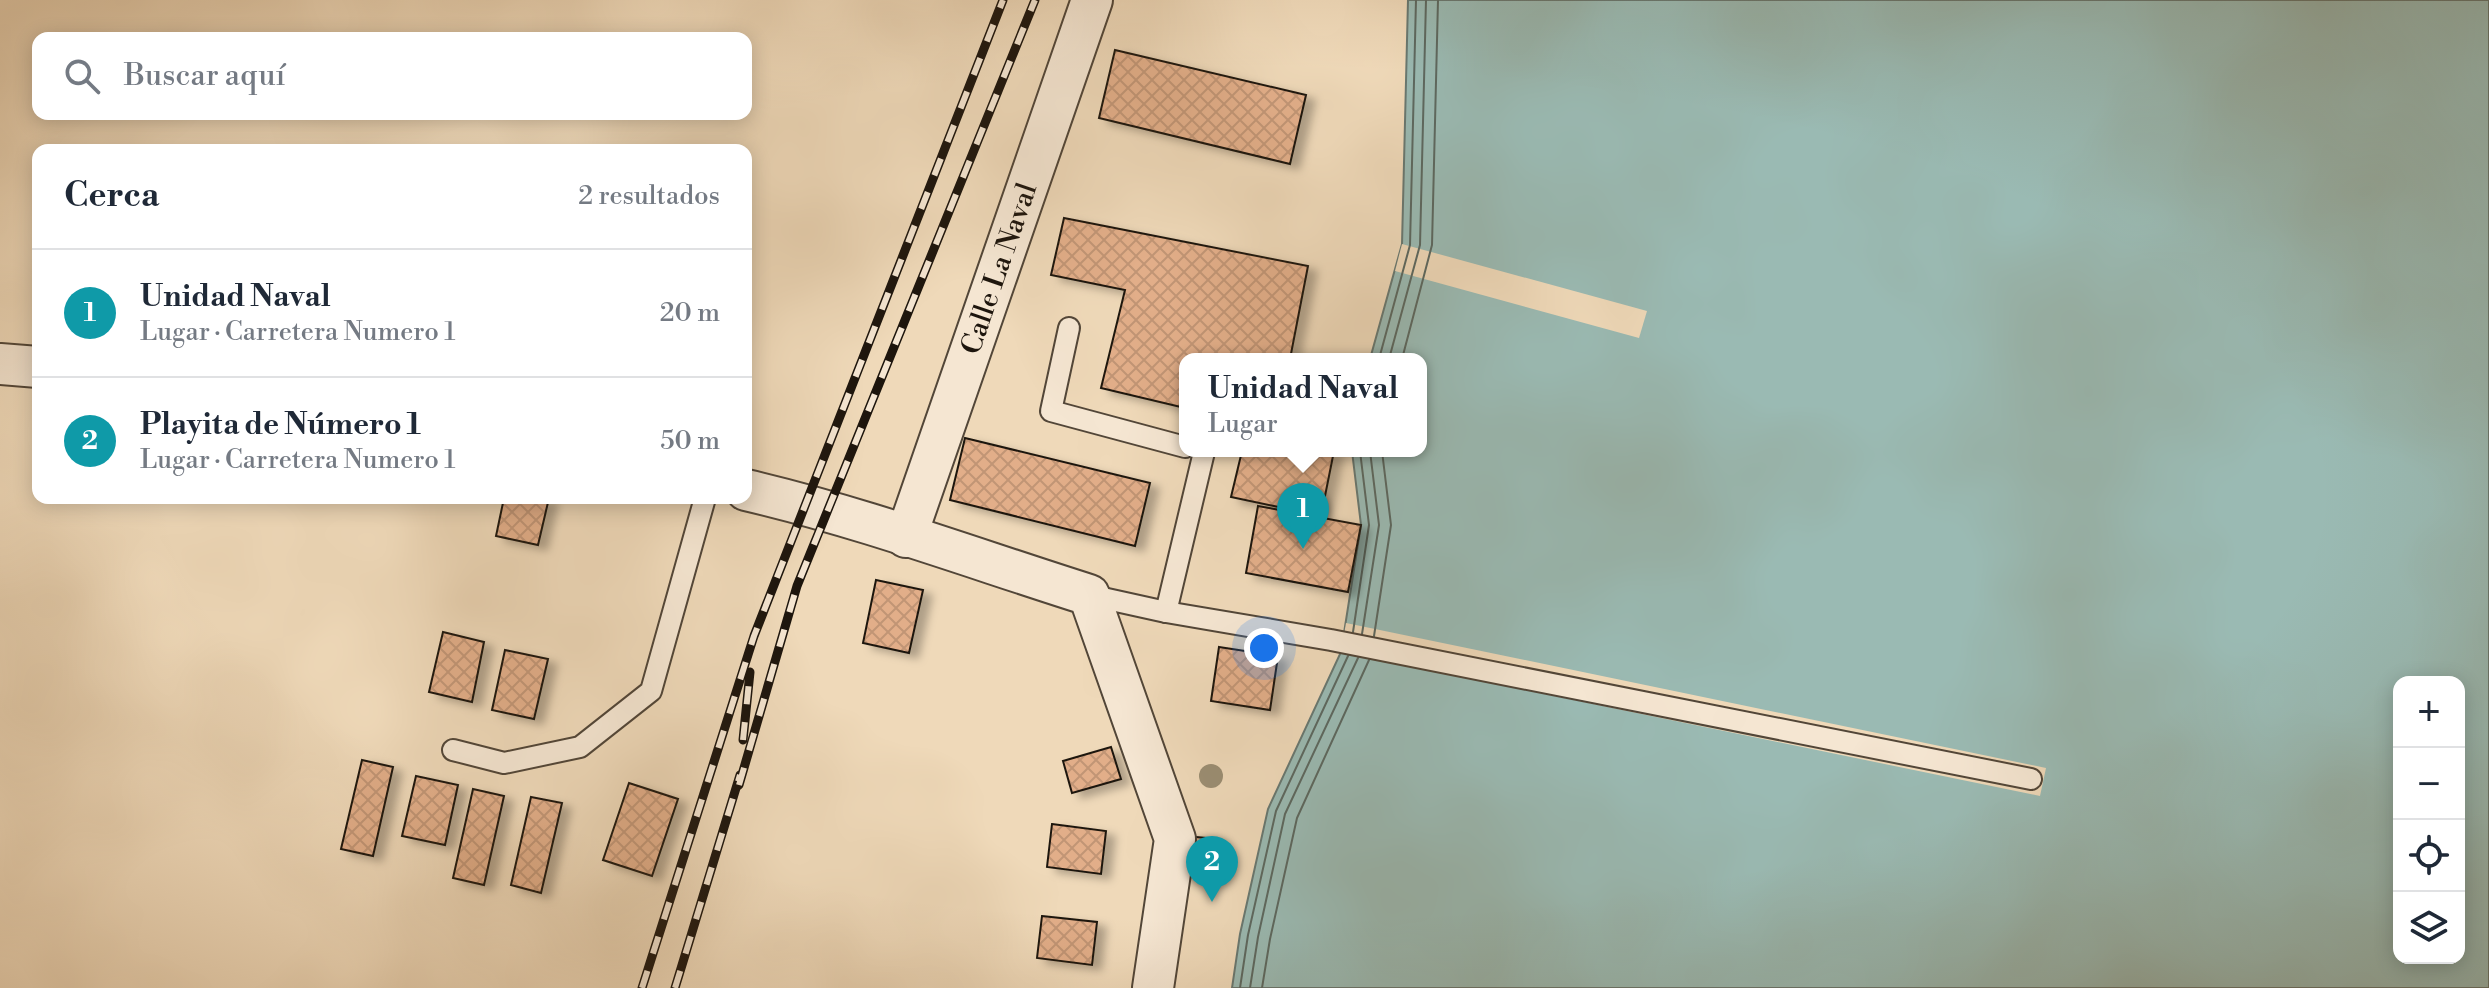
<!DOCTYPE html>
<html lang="es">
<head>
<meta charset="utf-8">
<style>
	:root { --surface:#fff; --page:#f6f6f7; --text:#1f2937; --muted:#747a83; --line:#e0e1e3; --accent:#8f2418 }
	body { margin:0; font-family:"Libre Bodoni",serif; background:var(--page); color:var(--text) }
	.controls { position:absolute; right:24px; bottom:24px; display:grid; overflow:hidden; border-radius:16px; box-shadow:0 4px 20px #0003 }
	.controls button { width:72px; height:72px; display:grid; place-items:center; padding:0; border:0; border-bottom:2px solid var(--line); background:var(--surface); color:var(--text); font:40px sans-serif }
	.you { position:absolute; left:1264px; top:648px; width:28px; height:28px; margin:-20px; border:6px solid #fff; border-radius:50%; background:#1a73e8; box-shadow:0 0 0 12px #1a73e833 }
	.badge { display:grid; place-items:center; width:52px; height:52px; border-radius:50%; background:var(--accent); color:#fff; font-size:26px; font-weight:700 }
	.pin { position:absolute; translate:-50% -66px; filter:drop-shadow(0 2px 4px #0008) }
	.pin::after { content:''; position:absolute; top:42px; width:28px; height:24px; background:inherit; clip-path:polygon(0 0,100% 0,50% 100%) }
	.popup { position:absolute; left:1179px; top:353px; width:248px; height:104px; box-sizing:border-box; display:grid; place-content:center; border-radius:16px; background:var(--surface); filter:drop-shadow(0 2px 6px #0005); font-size:26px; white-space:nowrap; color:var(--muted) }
	.popup b { font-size:30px; color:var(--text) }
	.popup::after { content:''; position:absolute; left:50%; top:100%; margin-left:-16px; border:16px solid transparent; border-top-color:var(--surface) }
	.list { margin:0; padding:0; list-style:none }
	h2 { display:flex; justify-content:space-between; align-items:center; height:104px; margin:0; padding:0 32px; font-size:34px }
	h2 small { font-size:26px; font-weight:400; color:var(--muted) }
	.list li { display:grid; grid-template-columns:52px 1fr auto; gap:24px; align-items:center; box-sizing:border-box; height:128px; padding:0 32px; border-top:2px solid var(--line) }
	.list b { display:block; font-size:30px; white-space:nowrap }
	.list p { margin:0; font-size:26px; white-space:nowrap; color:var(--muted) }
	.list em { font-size:26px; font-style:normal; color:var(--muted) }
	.icon { flex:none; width:44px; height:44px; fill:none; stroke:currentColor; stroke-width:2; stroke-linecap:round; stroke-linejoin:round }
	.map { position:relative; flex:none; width:2489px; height:988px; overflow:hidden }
	.search { position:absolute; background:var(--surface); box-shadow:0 4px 20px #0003; left:32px; top:32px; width:720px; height:88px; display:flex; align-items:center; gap:20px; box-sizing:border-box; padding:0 28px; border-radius:16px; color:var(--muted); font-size:30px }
	.panel { position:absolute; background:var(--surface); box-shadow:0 4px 20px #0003; left:32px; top:144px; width:720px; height:360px; border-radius:16px }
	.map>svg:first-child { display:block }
	.water { fill:#9abab3; stroke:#687871; stroke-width:2; fill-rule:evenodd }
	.pier { fill:#efd9b9 }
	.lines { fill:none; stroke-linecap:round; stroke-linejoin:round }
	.shore { stroke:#5c6860; stroke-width:2 }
	.building { fill:url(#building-cross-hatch); stroke:#1d150d; stroke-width:2; filter:url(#shadow) }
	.lane-casing { stroke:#524638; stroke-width:24 }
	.street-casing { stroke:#524638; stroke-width:44 }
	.lane { stroke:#f5e6d2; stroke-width:20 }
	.street { stroke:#f5e6d2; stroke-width:40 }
	.rail-casing { stroke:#1d150d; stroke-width:9 }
	.rail { stroke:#f5e6d2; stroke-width:6; stroke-dasharray:18; stroke-linecap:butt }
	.tree { fill:#9b8e73 }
	.labels { text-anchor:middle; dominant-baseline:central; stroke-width:8; stroke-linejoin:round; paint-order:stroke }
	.street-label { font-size:28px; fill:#1d150d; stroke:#f5e6d2 }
</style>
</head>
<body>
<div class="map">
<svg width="2489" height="988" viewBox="0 0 2489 988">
	<defs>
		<pattern id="building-cross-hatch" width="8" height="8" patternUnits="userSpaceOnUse" patternTransform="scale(2)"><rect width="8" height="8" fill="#e2ae89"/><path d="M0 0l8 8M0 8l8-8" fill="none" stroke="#c19575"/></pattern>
		<filter id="shadow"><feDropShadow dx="9" dy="5" stdDeviation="4" flood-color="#0004"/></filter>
	</defs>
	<rect width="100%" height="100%" fill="#efd9b9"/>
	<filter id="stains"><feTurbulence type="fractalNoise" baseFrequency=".0025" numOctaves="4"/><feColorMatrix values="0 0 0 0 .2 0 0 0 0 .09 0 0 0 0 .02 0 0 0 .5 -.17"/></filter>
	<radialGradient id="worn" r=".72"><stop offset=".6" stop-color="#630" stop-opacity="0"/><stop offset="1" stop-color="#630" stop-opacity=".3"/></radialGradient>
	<path class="water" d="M1408,0H2489V988H1232L1240,934L1268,809L1341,652L1361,525L1352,451H1421V359H1370L1402,244ZM2399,682H2459V958H2399Z"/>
	<g class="pier">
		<path d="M1402,244L1647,311L1639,338L1395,271Z"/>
		<path d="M1346,623L2046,768L2040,796L1341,652Z"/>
	</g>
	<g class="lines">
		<g class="shore">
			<path d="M1379,359L1410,245L1416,0"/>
			<path d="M1389,359L1420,245L1426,0"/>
			<path d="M1402,359L1432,245L1438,0"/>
			<path d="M1353,632L1369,525L1360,451"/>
			<path d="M1362,634L1379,525L1370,451"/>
			<path d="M1374,636L1391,525L1382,451"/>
			<path d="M1240,988L1248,935L1276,811L1348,656"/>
			<path d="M1250,988L1258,937L1285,814L1358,658"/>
			<path d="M1262,988L1270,939L1297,818L1369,660"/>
		</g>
	</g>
	<g class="building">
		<path d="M1115,50L1306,95L1290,164L1099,118Z"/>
		<path d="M1064,218L1308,266L1290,359H1185V408L1101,388L1125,290L1051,275Z"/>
		<path d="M965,438L1150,483L1135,546L950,500Z"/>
		<path d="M1242,451H1334L1321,516L1231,497Z"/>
		<path d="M504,498H549L538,545L496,536Z"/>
		<path d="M1258,506L1361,525L1348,592L1246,573Z"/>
		<path d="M876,580L923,590L909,653L863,643Z"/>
		<path d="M443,632L484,642L472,702L429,692Z"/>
		<path d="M1219,647L1278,656L1270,710L1211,701Z"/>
		<path d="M505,650L548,659L534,719L492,710Z"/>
		<path d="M1111,747L1121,779L1072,793L1063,761Z"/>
		<path d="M362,760L393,767L373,856L341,849Z"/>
		<path d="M416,776L458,785L445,845L402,836Z"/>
		<path d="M629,783L678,799L652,876L603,860Z"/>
		<path d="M473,789L504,796L484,885L453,878Z"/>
		<path d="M531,797L562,803L541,893L511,885Z"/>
		<path d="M1052,824L1106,831L1101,874L1047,867Z"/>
		<path d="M1185,836L1217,839L1214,874L1181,871Z"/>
		<path d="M1042,916L1097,922L1092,965L1037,958Z"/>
	</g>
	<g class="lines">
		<defs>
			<g id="lane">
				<path d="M1069,328L1051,411L1185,447"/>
				<path d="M1089,595L1166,612L1331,640L2031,779"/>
				<path d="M1166,612L1204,452L1202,451"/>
				<path d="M453,750L504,763L580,747L651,691L705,498"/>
			</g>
			<g id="street">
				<path d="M0,364L38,367"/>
				<path d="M746,490C862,517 975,559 1089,595L1175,839L1153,988"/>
				<path id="s1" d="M906,537L1092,0"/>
			</g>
		</defs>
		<use href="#lane" class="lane-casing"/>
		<use href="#street" class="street-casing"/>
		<use href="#lane" class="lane"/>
		<use href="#street" class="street"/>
		<defs>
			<g id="rail">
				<path d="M743,740L750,672"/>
				<path d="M739,785L797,586L1035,0"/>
				<path d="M642,988L754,636L1003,0"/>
				<path d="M675,988L740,775"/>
			</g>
		</defs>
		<use href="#rail" class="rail-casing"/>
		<use href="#rail" class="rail"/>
	</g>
	<circle class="tree" cx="1211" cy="776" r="12"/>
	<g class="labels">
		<g class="street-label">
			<text stroke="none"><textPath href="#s1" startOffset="284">Calle La Naval</textPath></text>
		</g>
	</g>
	<rect width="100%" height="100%" filter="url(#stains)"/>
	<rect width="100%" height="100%" fill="url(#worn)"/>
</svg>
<div class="controls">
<button>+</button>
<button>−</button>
<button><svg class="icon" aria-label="locate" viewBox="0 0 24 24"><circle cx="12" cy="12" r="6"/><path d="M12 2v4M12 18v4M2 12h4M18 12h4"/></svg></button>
<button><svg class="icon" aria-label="layers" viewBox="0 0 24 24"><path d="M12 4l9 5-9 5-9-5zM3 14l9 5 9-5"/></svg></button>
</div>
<div class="you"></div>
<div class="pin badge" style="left:1303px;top:549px;background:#0f9aa8">1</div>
<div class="popup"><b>Unidad Naval</b>Lugar</div>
<div class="pin badge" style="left:1212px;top:902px;background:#0f9aa8">2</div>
<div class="search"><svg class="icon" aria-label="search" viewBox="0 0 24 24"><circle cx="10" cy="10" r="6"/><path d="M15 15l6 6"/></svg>Buscar aquí</div>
<section class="panel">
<h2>Cerca<small>2 resultados</small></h2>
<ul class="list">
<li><span class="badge" style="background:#0f9aa8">1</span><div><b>Unidad Naval</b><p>Lugar · Carretera Numero 1</p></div><em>20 m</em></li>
<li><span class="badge" style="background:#0f9aa8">2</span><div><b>Playita de Número 1</b><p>Lugar · Carretera Numero 1</p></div><em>50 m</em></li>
</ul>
</section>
</div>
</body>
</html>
